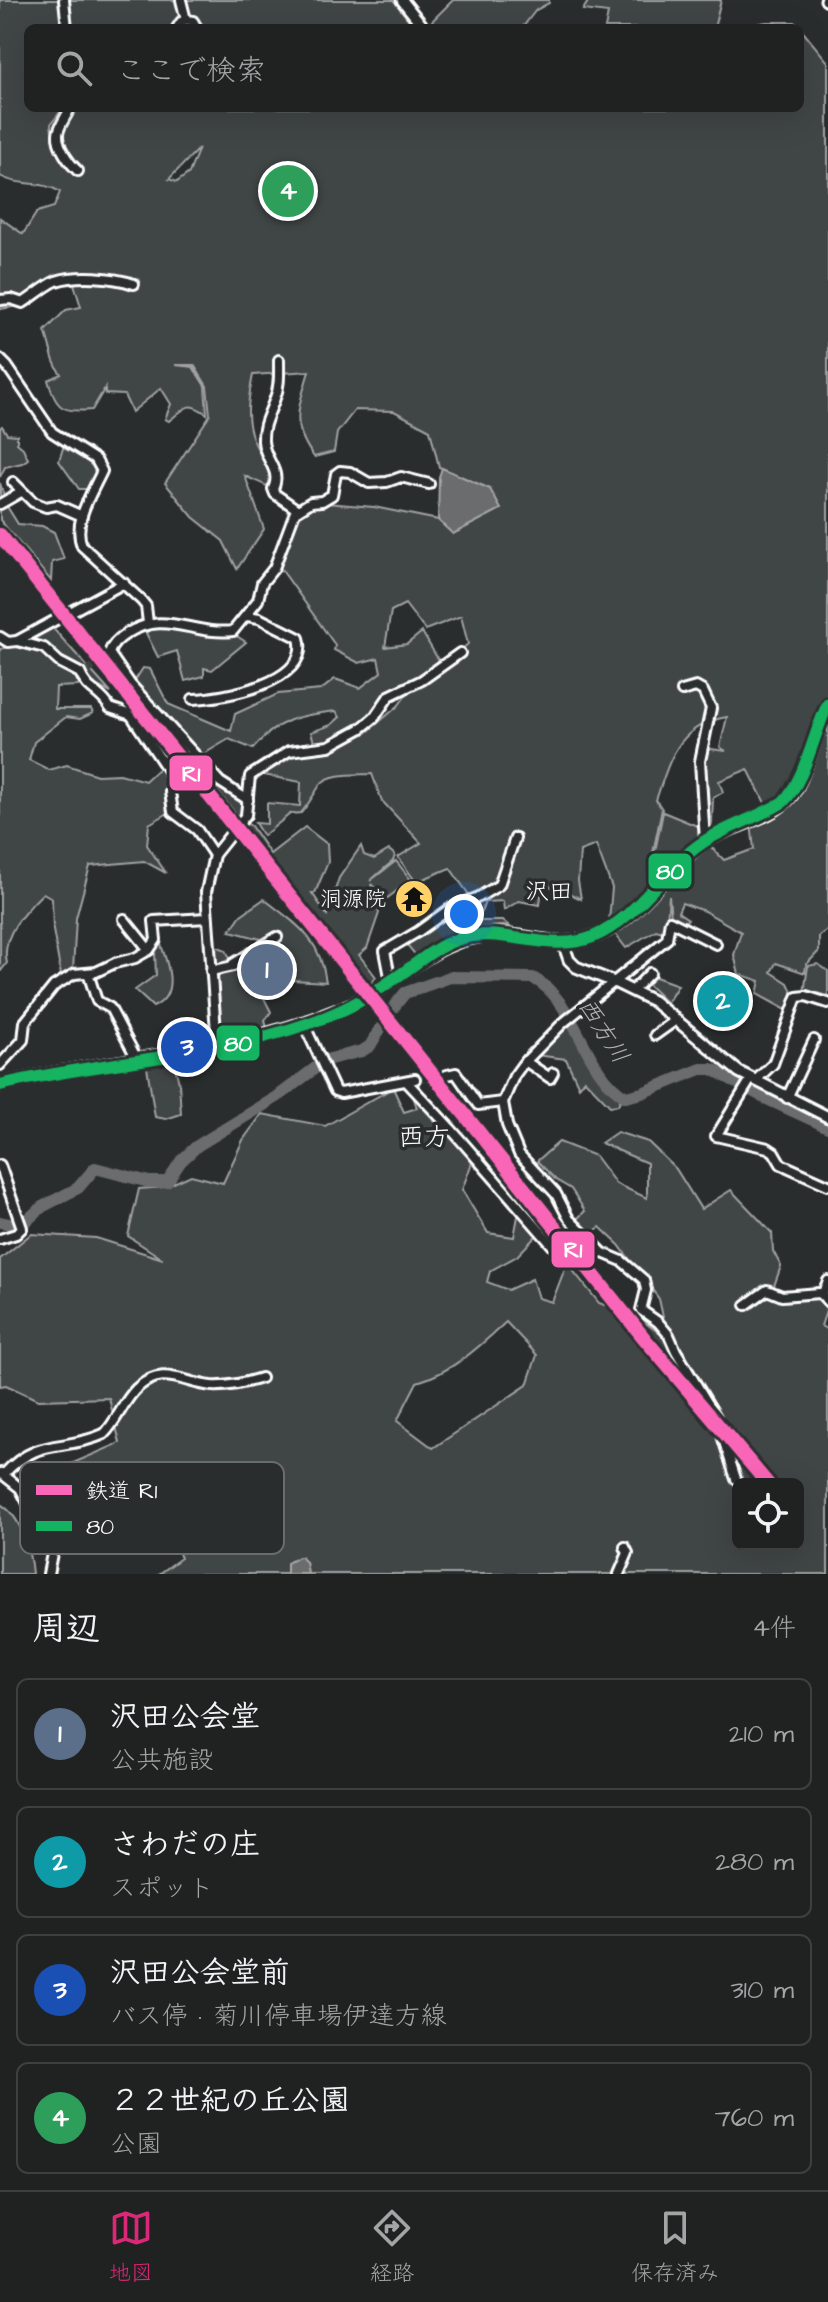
<!DOCTYPE html>
<html lang="ja">
<head>
<meta charset="utf-8">
<style>
	:root { --surface:#202222; --page:#2d2f2f; --text:#f1f3f6; --muted:#a2a4a5; --line:#3d3f40; --accent:#db2777 }
	body { margin:0; font-family:"Architects Daughter","Klee One",sans-serif; background:var(--page); color:var(--text) }
	.controls { position:absolute; right:24px; bottom:24px; display:grid; overflow:hidden; border-radius:12px; box-shadow:0 8px 32px #0002 }
	.controls button { width:72px; height:72px; display:grid; place-items:center; padding:0; border:0; border-bottom:2px solid var(--line); background:var(--surface); color:var(--text); font:40px sans-serif }
	.you { position:absolute; left:464px; top:914px; width:28px; height:28px; margin:-20px; border:6px solid #fff; border-radius:50%; background:#1a73e8; box-shadow:0 0 0 12px #1a73e833 }
	.badge { display:grid; place-items:center; width:52px; height:52px; border-radius:50%; background:var(--accent); color:#fff; font-size:26px; font-weight:700 }
	.pin { position:absolute; translate:-50% -50%; border:4px solid #fff; box-shadow:0 2px 8px #0006 }
	.list { margin:0; padding:0; list-style:none }
	h2 { display:flex; justify-content:space-between; align-items:center; height:104px; margin:0; padding:0 32px; font-size:34px }
	h2 small { font-size:26px; font-weight:400; color:var(--muted) }
	.list li { display:grid; grid-template-columns:52px 1fr auto; gap:24px; align-items:center; box-sizing:border-box; height:112px; margin:0 16px 16px; padding:0 16px; border:2px solid var(--line); border-radius:12px }
	.list b { display:block; font-size:30px; white-space:nowrap }
	.list p { margin:0; font-size:26px; white-space:nowrap; color:var(--muted) }
	.list em { font-size:26px; font-style:normal; color:var(--muted) }
	.icon { flex:none; width:44px; height:44px; fill:none; stroke:currentColor; stroke-width:2; stroke-linecap:round; stroke-linejoin:round }
	.map { position:relative; flex:none; width:828px; height:1574px; overflow:hidden }
	.search { position:absolute; background:var(--surface); box-shadow:0 8px 32px #0002; left:24px; right:24px; top:24px; height:88px; display:flex; align-items:center; gap:20px; box-sizing:border-box; padding:0 28px; border-radius:12px; color:var(--muted); font-size:30px }
	.sheet { height:616px; background:var(--surface) }
	nav { display:flex; justify-content:space-around; align-items:center; box-sizing:border-box; height:112px; border-top:2px solid var(--line); background:var(--surface); font-size:22px; color:var(--muted) }
	nav a { display:grid; justify-items:center; gap:4px }
	nav .on { color:var(--accent) }
	.map>svg:first-child { display:block }
	.green { fill:#414445; stroke:#a0a2a2; stroke-width:2; fill-rule:evenodd }
	.water { fill:#6a6c6d; stroke:#a6a7a7; stroke-width:2 }
	.lines { fill:none; stroke-linecap:round; stroke-linejoin:round }
	.river { stroke:#6a6c6d; stroke-width:12 }
	.minor-tunnel { stroke:#3f4243; stroke-width:8; stroke-dasharray:8 4; stroke-linecap:butt }
	.minor-casing { stroke:#fff; stroke-width:14 }
	.tertiary-casing { stroke:#fff; stroke-width:15 }
	.secondary-casing { stroke:#fff; stroke-width:17 }
	.minor { stroke:#2a2d2e; stroke-width:8 }
	.tertiary { stroke:#2a2d2e; stroke-width:9 }
	.secondary { stroke:#2a2d2e; stroke-width:11 }
	.bus-1-casing { stroke:#2a2d2e; stroke-width:18 }
	.bus-1 { stroke:#13b361; stroke-width:12 }
	.rail-1-casing { stroke:#2a2d2e; stroke-width:20 }
	.rail-1 { stroke:#fa66b7; stroke-width:14 }
	.labels { text-anchor:middle; dominant-baseline:central; stroke-width:7; stroke-linejoin:round; paint-order:stroke }
	.poi-label { font-size:22px; fill:#fff; stroke:#2a2d2e; text-anchor:end }
	.neighbourhood-label { font-size:24px; fill:#fff; stroke:#2a2d2e }
	.water-label { font-size:24px; font-style:italic; fill:#b4b6b6; stroke:#2a2d2e }
	.quarter-label { font-size:26px; fill:#fff; stroke:#2a2d2e }
	.key { fill:#2a2d2e; stroke:#6a6c6d; stroke-width:2 }
	.key-label { font-size:22px; fill:#fff }
	.line-badge { stroke:#2a2d2e; stroke-width:3 }
	.badge-label { font-size:22px; text-anchor:middle; font-weight:bold; fill:#fff }
</style>
</head>
<body>
<div class="map">
<svg width="828" height="1574" viewBox="0 0 828 1574">
	<rect width="100%" height="100%" fill="#2a2d2e"/>
	<filter id="ink" filterUnits="userSpaceOnUse"><feTurbulence type="fractalNoise" baseFrequency=".0125" numOctaves="2"/><feDisplacementMap in="SourceGraphic" scale="16" xChannelSelector="R" yChannelSelector="G"/><feConvolveMatrix kernelMatrix="1 2 1 2 8 2 1 2 1" color-interpolation-filters="sRGB"/></filter>
	<g filter="url(#ink)">
		<g class="green">
			<path d="M0,0H393L415,28H28V108H63L51,124L54,145L55,129L66,108H800V28L828,62V929L819,936V951L806,965L805,973L776,963L771,972L788,983L794,996L788,1011L757,994L760,981L739,974L734,955L741,932L704,911L682,903L678,912L688,919L683,924L671,918L669,896L666,933L656,930L626,948L613,931L707,843L724,860L754,849L751,823L770,813L748,769L719,781L723,792L713,798L712,823L708,834L703,748L726,751L720,747L727,717C677,725 670,760 656,800L662,809L645,892L609,921L612,888L596,845L580,851L578,881L581,899L556,887L542,886L540,905L519,901L504,910L503,901L485,902L478,921H503L509,926C468,925 451,934 418,958L403,940L472,899L450,868L416,882L398,857L421,843L382,801L372,774C358,775 329,772 320,785C314,794 309,804 301,813L290,814L263,836L255,823L267,824V803L300,806L301,782L258,774L290,753L330,749L352,735L365,734L398,706L413,686L391,693L350,732L316,748L311,732L331,725L340,717L336,711C300,715 277,719 253,749L229,739L202,755L134,682L143,668L150,669L168,704L231,731L235,714L278,694L321,690L335,679L360,688L381,672L378,658L359,663L334,650L335,645L279,566L285,540L298,512L326,503L374,507L438,520L453,534L490,489L439,467L430,430L394,411L355,410L337,433L334,452L314,457C289,422 299,408 309,371L253,375C243,423 247,434 273,475L269,487L245,476L264,529L237,569L223,541L193,517L165,483L210,415L207,386L194,365H175L193,367L205,386L207,414C187,400 187,407 169,421L165,419L171,404L161,388L132,412L124,395L105,394V388L92,410C62,412 57,410 48,380L61,374C51,361 51,346 45,331L66,310L81,307L71,274L19,306L0,309V298L4,296L0,297V218L23,234L37,212L54,207L60,192C42,180 19,187 0,176ZM199,148L189,173L177,182L169,179ZM405,604L425,630L461,616L468,644L442,666L422,632L407,644L385,647L391,611Z"/>
			<path d="M453,0H549V3L536,10L522,28H425Z"/>
			<path d="M589,0H721L714,28H605L608,13L583,10Z"/>
			<path d="M766,22H795L800,28H749L751,25Z"/>
			<path d="M2,426L7,434L17,435V443L23,448L28,459L22,463L5,467L0,477V428Z"/>
			<path d="M63,448C81,456 109,468 87,489H79L59,461Z"/>
			<path d="M0,483L8,508L18,524L42,526L54,532L64,559L52,562L51,581L0,520Z"/>
			<path d="M50,625L111,693L82,678L78,686L56,687L55,709H91L93,713L80,719L66,717L34,742L29,760L49,770L67,765L97,775L120,774L145,781L160,767L172,780L170,812L149,824L147,845L166,873L144,861L90,866L76,918L73,970L61,975L53,930L52,898L43,893C26,910 0,936 7,963L0,972V649L25,643Z"/>
			<path d="M181,626L215,636L232,633L246,642L212,670L204,668V676L185,681L177,651L158,657L146,633L152,628Z"/>
			<path d="M220,786L242,799L243,812L239,818L214,787Z"/>
			<path d="M663,812L702,828V840L647,891Z"/>
			<path d="M246,823L251,826L270,854L305,827L327,844L328,862L315,893H312L327,915L339,878L361,846L364,855L374,859L389,850L395,855L393,861L370,881L396,861L411,880L385,900L371,884L379,913L367,948L359,955L376,977L367,988L243,827Z"/>
			<path d="M264,899C297,925 320,937 326,982L293,980L261,939L230,931L241,915Z"/>
			<path d="M160,942C168,964 180,995 153,1007L135,990L156,975L155,953Z"/>
			<path d="M213,945L226,950C232,965 242,974 249,988H259L271,1012L265,1020L268,1033L220,1038L217,977Z"/>
			<path d="M818,964L828,971V1001L804,993L808,966Z"/>
			<path d="M650,975L678,985L667,1003L644,981Z"/>
			<path d="M567,1025C586,1049 600,1076 621,1098L618,1105L610,1106L585,1080L579,1087L566,1059L536,1055Z"/>
			<path d="M161,1062L174,1063L179,1083L181,1114L166,1119L155,1117L147,1067Z"/>
			<path d="M409,1084L474,1157L462,1190L488,1233L514,1237L519,1211L539,1233L517,1256L490,1271L487,1282L508,1290L532,1279L538,1298L552,1302L567,1263L599,1303L640,1319L662,1335L673,1355L699,1384L666,1330L659,1299L619,1245L600,1227L590,1234L576,1220L585,1211L571,1189L556,1180L537,1161L559,1142L595,1156L616,1184L647,1198V1163L601,1143L617,1132L648,1142L676,1169L701,1209L731,1190L772,1233L773,1251L781,1266L773,1289L782,1296H817L827,1308L821,1326L828,1330V1574H159L181,1558L170,1532L146,1523L128,1539L86,1537L50,1513L29,1482L120,1443L109,1398L38,1400L6,1385L0,1386V1259L31,1234L96,1238L163,1259L128,1236L139,1189L165,1187L191,1175L223,1183L243,1140L262,1114L325,1126L393,1088L404,1112L417,1108ZM506,1322L537,1355L527,1385L433,1448L397,1421L417,1382C454,1371 479,1347 506,1322ZM738,1484H798V1544H738Z"/>
			<path d="M0,1504C22,1516 30,1551 32,1574H0Z"/>
		</g>
		<g class="water">
			<path d="M442,468L490,489L501,509L453,534L438,520L439,477Z"/>
			<path d="M298,1557H301L306,1562L308,1574H287V1563Z"/>
		</g>
		<g class="lines">
			<g class="river">
				<path d="M389,1013L405,993L450,977L533,978C577,1001 583,1072 626,1097L642,1093L701,1069H712L767,1099L828,1127"/>
				<path d="M0,1222L14,1225L24,1223L42,1207L78,1188L95,1168L149,1182H167L181,1161L197,1146L277,1097L326,1060L362,1051L370,1046L380,1029"/>
			</g>
			<g class="minor-tunnel">
				<path d="M89,670L105,657"/>
				<path d="M415,1079L447,1075"/>
				<path d="M551,1232L560,1226"/>
			</g>
			<defs>
				<g id="minor">
					<path d="M64,0L67,28"/>
					<path d="M181,0L186,20"/>
					<path d="M177,28L181,22L186,20L193,21L197,28"/>
					<path d="M70,108C67,116 59,125 58,134C57,146 69,163 78,171"/>
					<path d="M0,300L11,299L23,303C33,297 45,286 56,281C77,274 113,277 134,284"/>
					<path d="M0,359L7,366L52,432L96,460L102,471C92,493 72,522 82,546L141,600L146,606L148,623"/>
					<path d="M279,360C279,373 280,386 275,398C270,413 262,425 263,441C264,460 282,470 273,489L275,494L298,510"/>
					<path d="M13,482L33,502L46,507L57,505L82,516"/>
					<path d="M0,504L21,492"/>
					<path d="M0,637L8,642L17,641L124,583"/>
					<path d="M17,641L44,648L59,662L80,673C87,691 101,692 110,708L131,715L175,781L170,792L173,812L197,830L214,855"/>
					<path d="M682,691L696,687L703,691L711,708L700,761L705,841"/>
					<path d="M193,699C222,698 312,683 299,638L259,618L247,616"/>
					<path d="M248,800L220,782L131,685L109,653C112,644 118,639 126,634C165,609 192,636 233,631L258,600L262,583L274,568L295,512L311,502L322,501L332,495L336,474L340,471L350,472L369,483L387,482L401,477L429,484"/>
					<path d="M124,919L149,950"/>
					<path d="M716,944L670,921L667,939L563,1023L522,1065L514,1076L503,1102L507,1125L519,1154L556,1194L569,1219L603,1253L622,1261L644,1280L646,1290L641,1310L658,1322L669,1335L676,1351L716,1417L736,1479"/>
					<path d="M211,971L233,966V964L277,937"/>
					<path d="M88,973L97,1001L110,1008L137,1059"/>
					<path d="M391,982L385,951L419,931L451,908L479,897L499,885L515,838"/>
					<path d="M633,990L650,973"/>
					<path d="M304,1024L335,1091L341,1093L415,1079"/>
					<path d="M655,1035L676,1020"/>
					<path d="M217,1046L206,892L214,855L246,815L250,776L289,751L329,746L360,729L374,718L389,696L422,680L460,653"/>
					<path d="M525,1061L550,1078L553,1073"/>
					<path d="M0,1065L23,1040L25,1022L54,986L74,974L96,972L115,963L135,958L149,950L156,940L154,921L207,918"/>
					<path d="M447,1075L456,1073L478,1105L503,1102"/>
					<path d="M751,1079L716,1136L768,1148L774,1152L781,1164L828,1185"/>
					<path d="M406,1081L451,1129L560,1254"/>
					<path d="M755,1081L773,1064L797,997L806,996L828,1003"/>
					<path d="M787,1098L814,1040"/>
					<path d="M0,1165L22,1228L16,1234L0,1239"/>
					<path d="M828,1281L822,1295L828,1302"/>
					<path d="M746,1305L767,1290L782,1296L819,1293L822,1295"/>
					<path d="M1,1473L20,1488L31,1509L50,1530L54,1543L48,1574"/>
					<path d="M4,1474C39,1436 64,1452 104,1434C117,1421 123,1402 136,1389C163,1364 182,1383 212,1386C229,1387 245,1383 261,1378"/>
					<path d="M619,1574L628,1553L625,1547"/>
				</g>
				<g id="tertiary">
					<path d="M402,0L421,24"/>
					<path d="M826,0L828,1"/>
					<path d="M563,943L569,960L576,967L614,982L653,1001L739,1072L828,1117"/>
				</g>
				<g id="secondary">
					<path d="M375,992C415,966 449,932 500,935C531,936 558,949 590,938C637,922 662,872 701,844C727,824 770,821 791,795C805,776 816,729 828,704"/>
					<path d="M0,1085C120,1056 247,1055 360,1001"/>
				</g>
			</defs>
			<use href="#minor" class="minor-casing"/>
			<use href="#tertiary" class="tertiary-casing"/>
			<use href="#secondary" class="secondary-casing"/>
			<use href="#minor" class="minor"/>
			<use href="#tertiary" class="tertiary"/>
			<use href="#secondary" class="secondary"/>
			<defs>
				<path id="bus-1" d="M0,1085C107,1059 222,1058 326,1017C350,1008 373,994 394,979C414,966 433,948 456,940C501,924 548,955 593,937C639,917 662,870 702,843C727,826 758,818 783,802C806,779 813,734 828,704"/>
			</defs>
			<use href="#bus-1" class="bus-1-casing"/>
			<use href="#bus-1" class="bus-1"/>
			<defs>
				<path id="rail-1" d="M0,535L644,1338L768,1484"/>
			</defs>
			<use href="#rail-1" class="rail-1-casing"/>
			<use href="#rail-1" class="rail-1"/>
		</g>
	</g>
	<defs>
		<symbol id="temple-disc" viewBox="-11 -11 22 22"><circle r="9.5" fill="#ffd166" stroke="#2a2d2e"/><path d="M0-6L5-2H3V0L6.5 2.5H4V6H1.5V3h-3V6H-4V2.5H-6.5L-3 0V-2H-5Z" fill="#111"/></symbol>
	</defs>
	<g fill-rule="evenodd">
		<use href="#temple-disc" x="392" y="877" width="44" height="44"/>
	</g>
	<g class="labels">
		<g class="poi-label">
			<text x="386" y="899">洞源院</text>
		</g>
		<g class="neighbourhood-label">
			<text x="549" y="892">沢田</text>
		</g>
		<g class="water-label">
			<text transform="translate(603 1031) rotate(57)">西方川</text>
		</g>
		<g class="quarter-label">
			<text x="424" y="1137">西方</text>
		</g>
	</g>
	<rect x="20" y="1462" width="264" height="92" rx="12" class="key"/>
	<rect x="36" y="1485" width="36" height="10" fill="#fa66b7"/>
	<rect x="36" y="1521" width="36" height="10" fill="#13b361"/>
	<g class="key-label">
		<text x="86" y="1498">鉄道 R1</text>
		<text x="86" y="1534">80</text>
	</g>
	<g class="line-badge">
		<rect x="168" y="754" width="46" height="38" rx="8" fill="#fa66b7"/>
		<rect x="647" y="852" width="46" height="38" rx="8" fill="#13b361"/>
		<rect x="215" y="1024" width="46" height="38" rx="8" fill="#13b361"/>
		<rect x="550" y="1230" width="46" height="39" rx="8" fill="#fa66b7"/>
	</g>
	<g class="badge-label">
		<text x="191" y="781">R1</text>
		<text x="670" y="879">80</text>
		<text x="238" y="1051">80</text>
		<text x="573" y="1257">R1</text>
	</g>
</svg>
<div class="controls">
<button><svg class="icon" aria-label="locate" viewBox="0 0 24 24"><circle cx="12" cy="12" r="6"/><path d="M12 2v4M12 18v4M2 12h4M18 12h4"/></svg></button>
</div>
<div class="you"></div>
<div class="pin badge" style="left:267px;top:970px;background:#5c6f8a">1</div>
<div class="pin badge" style="left:723px;top:1001px;background:#0f9aa8">2</div>
<div class="pin badge" style="left:187px;top:1047px;background:#1a4fb4">3</div>
<div class="pin badge" style="left:288px;top:191px;background:#2e9e5b">4</div>
<div class="search"><svg class="icon" aria-label="search" viewBox="0 0 24 24"><circle cx="10" cy="10" r="6"/><path d="M15 15l6 6"/></svg>ここで検索</div>
</div>
<section class="sheet">
<h2>周辺<small>4件</small></h2>
<ul class="list">
<li><span class="badge" style="background:#5c6f8a">1</span><div><b>沢田公会堂</b><p>公共施設</p></div><em>210 m</em></li>
<li><span class="badge" style="background:#0f9aa8">2</span><div><b>さわだの庄</b><p>スポット</p></div><em>280 m</em></li>
<li><span class="badge" style="background:#1a4fb4">3</span><div><b>沢田公会堂前</b><p>バス停 · 菊川停車場伊達方線</p></div><em>310 m</em></li>
<li><span class="badge" style="background:#2e9e5b">4</span><div><b>２２世紀の丘公園</b><p>公園</p></div><em>760 m</em></li>
</ul>
</section>
<nav>
<a class="on"><svg class="icon" aria-label="map" viewBox="0 0 24 24"><path d="M3 6l6-2 6 2 6-2v14l-6 2-6-2-6 2zM9 4v14M15 6v14"/></svg>地図</a>
<a><svg class="icon" aria-label="directions" viewBox="0 0 24 24"><path d="M12 3l9 9-9 9-9-9zM9 14v-3h6M13 9l2 2-2 2"/></svg>経路</a>
<a><svg class="icon" aria-label="saved" viewBox="0 0 24 24"><path d="M7 4h10v16l-5-4-5 4z"/></svg>保存済み</a>
</nav>
</body>
</html>
